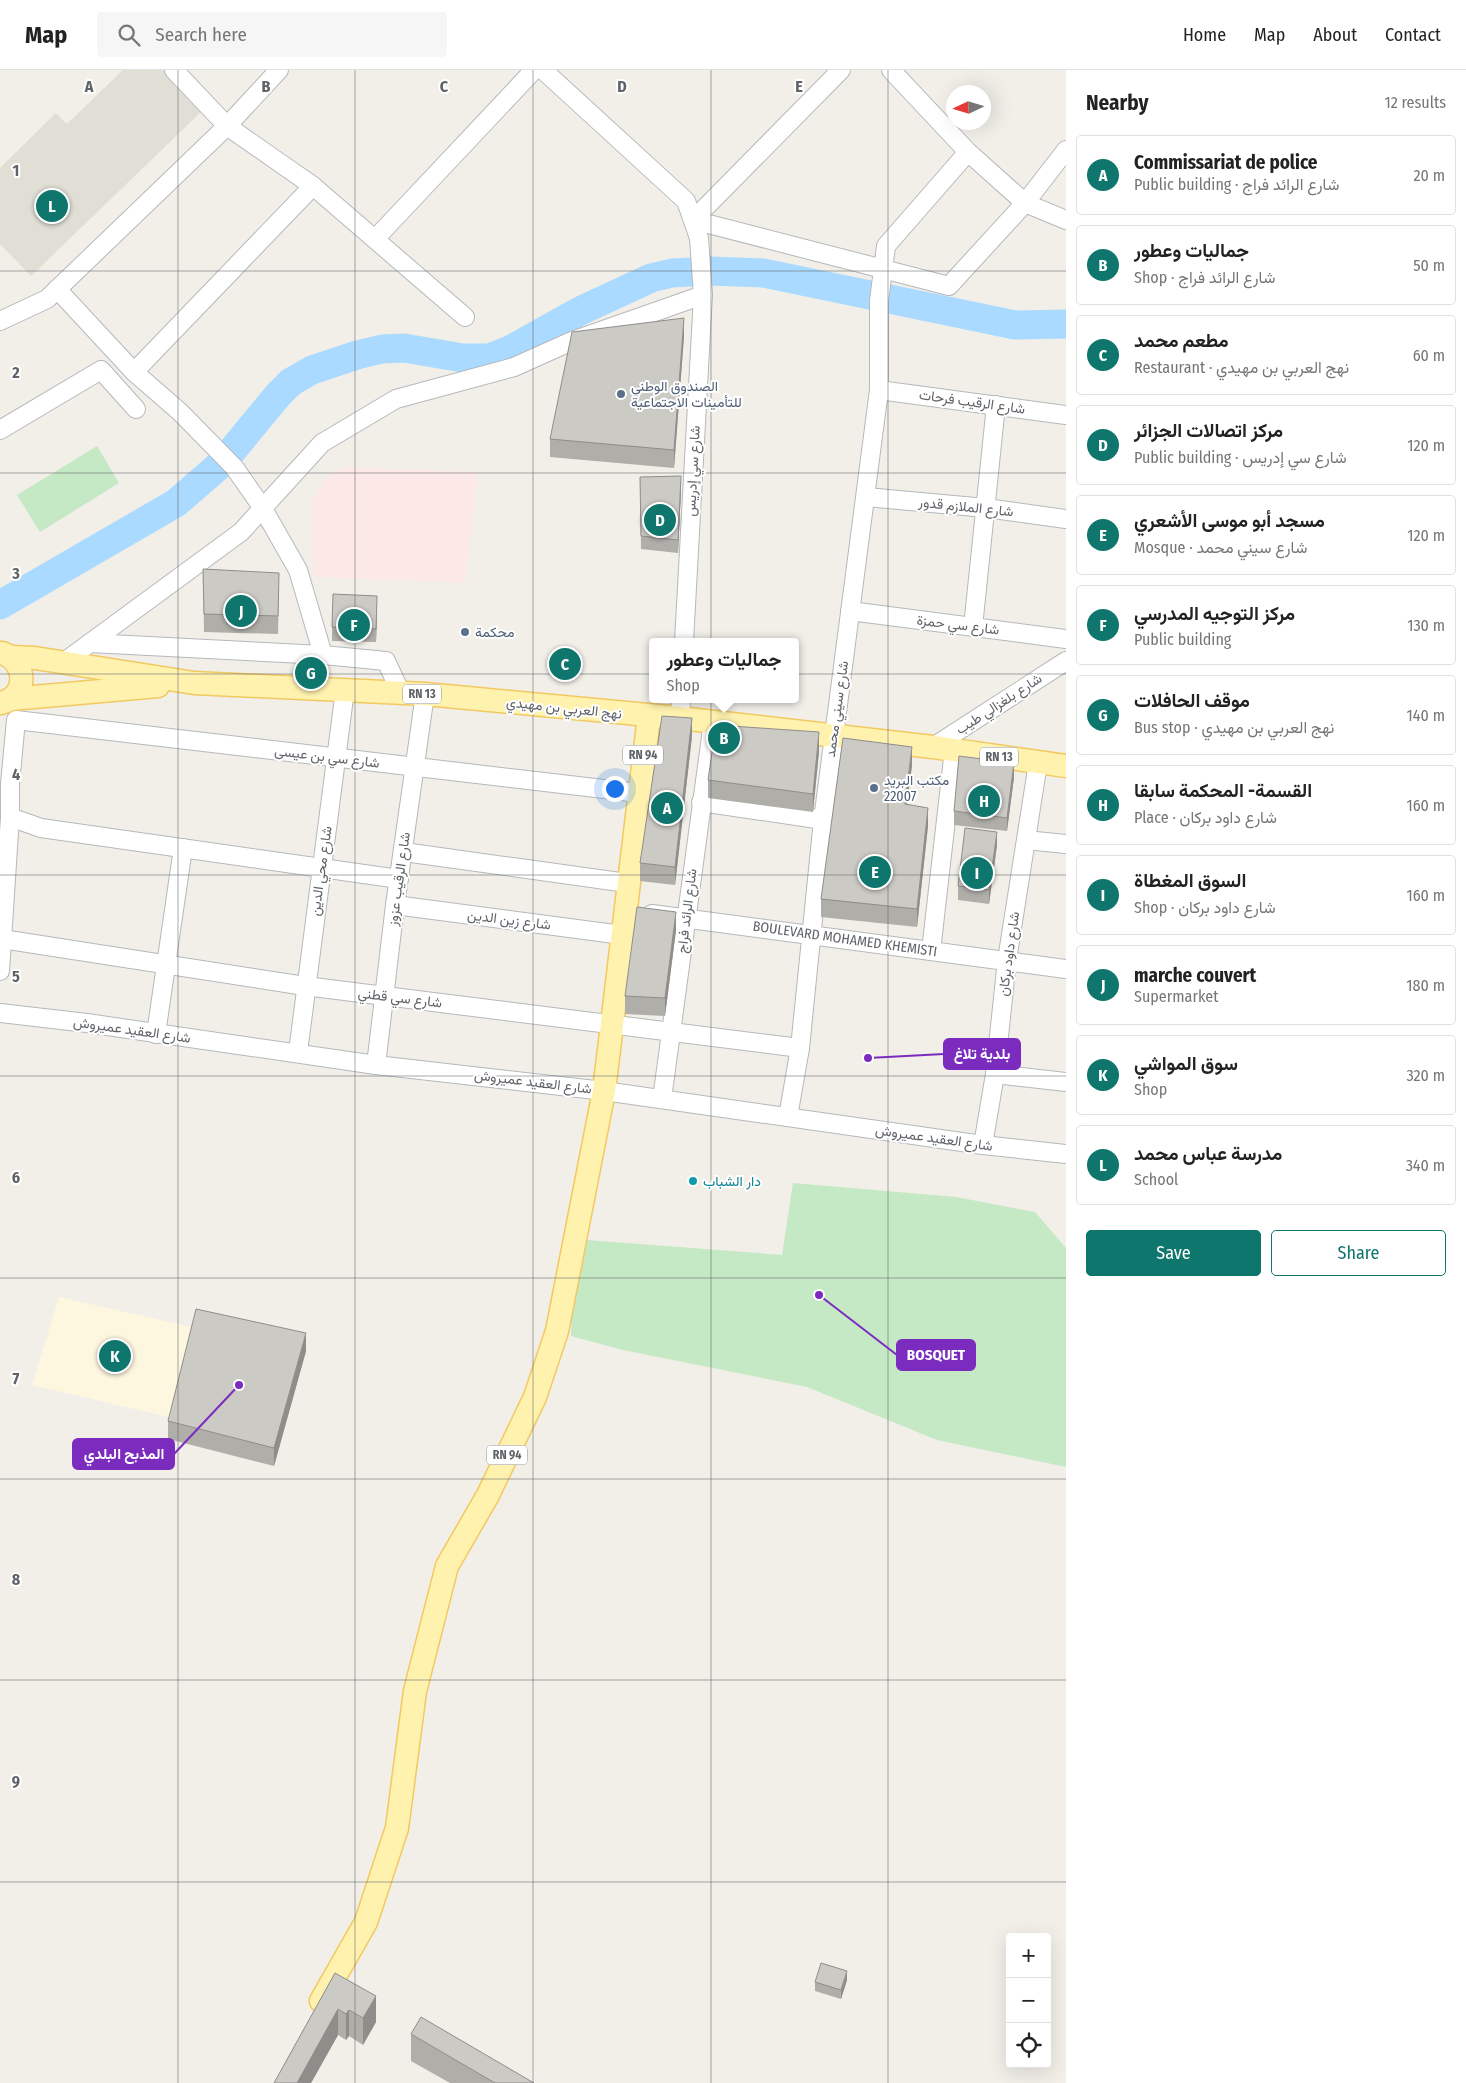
<!DOCTYPE html>
<html lang="en">
<head>
<meta charset="utf-8">
<style>
	:root { --surface:#fff; --page:#f6f6f6; --text:#222; --muted:#767676; --line:#e0e0e0; --accent:#0f766e }
	body { margin:0; font-family:"Fira Sans Condensed",Vazirmatn,sans-serif; background:var(--page); color:var(--text) }
	.controls { position:absolute; right:15px; bottom:15px; display:grid; overflow:hidden; border-radius:5px; box-shadow:0 5px 20px #0002 }
	.controls button { width:45px; height:45px; display:grid; place-items:center; padding:0; border:0; border-bottom:1px solid var(--line); background:var(--surface); color:var(--text); font:25px sans-serif }
	.compass { position:absolute; left:946px; top:15px; width:45px; height:45px; border-radius:50%; background:var(--surface); box-shadow:0 5px 20px #0002; rotate:266deg }
	.you { position:absolute; left:614px; top:718px; width:18px; height:18px; margin:-12px; border:4px solid #fff; border-radius:50%; background:#1a73e8; box-shadow:0 0 0 8px #1a73e833 }
	.badge { display:grid; place-items:center; width:32px; height:32px; border-radius:50%; background:var(--accent); color:#fff; font-size:16px; font-weight:700 }
	.pin { position:absolute; translate:-50% -50%; border:2px solid #fff; box-shadow:0 1px 5px #0006 }
	.popup { position:absolute; left:649px; top:568px; width:150px; height:65px; box-sizing:border-box; display:grid; place-content:center; border-radius:5px; background:var(--surface); filter:drop-shadow(0 1px 4px #0005); font-size:16px; white-space:nowrap; color:var(--muted) }
	.popup b { font-size:19px; color:var(--text) }
	.popup::after { content:''; position:absolute; left:50%; top:100%; margin-left:-10px; border:10px solid transparent; border-top-color:var(--surface) }
	.list { margin:0; padding:0; list-style:none }
	h2 { display:flex; justify-content:space-between; align-items:center; height:65px; margin:0; padding:0 20px; font-size:21px }
	h2 small { font-size:16px; font-weight:400; color:var(--muted) }
	.list li { display:grid; grid-template-columns:32px 1fr auto; gap:15px; align-items:center; box-sizing:border-box; height:80px; margin:0 10px 10px; padding:0 10px; border:1px solid var(--line); border-radius:5px }
	.list b { display:block; font-size:19px; white-space:nowrap }
	.list p { margin:0; font-size:16px; white-space:nowrap; color:var(--muted) }
	.list em { font-size:16px; font-style:normal; color:var(--muted) }
	.actions { display:flex; gap:10px; padding:15px 20px }
	.actions a { flex:1; padding:11px 0; border:1px solid var(--accent); border-radius:5px; text-align:center; font-size:18px; color:var(--accent) }
	.actions .main { background:var(--accent); color:#fff }
	.icon { flex:none; width:28px; height:28px; fill:none; stroke:currentColor; stroke-width:2; stroke-linecap:round; stroke-linejoin:round }
	.map { position:relative; flex:none; width:1066px; height:2013px; overflow:hidden }
	header { display:flex; align-items:center; gap:30px; box-sizing:border-box; height:70px; padding:0 25px; background:var(--surface); border-bottom:1px solid var(--line) }
	header strong { font-size:24px }
	nav { display:flex; gap:28px; margin-inline-start:auto; font-size:18px }
	.search { width:350px; height:45px; background:var(--page); display:flex; align-items:center; gap:12px; box-sizing:border-box; padding:0 18px; border-radius:5px; color:var(--muted); font-size:19px }
	main { display:flex }
	aside { flex:1; background:var(--surface) }
	.map>svg:first-child { display:block }
	.commercial { fill:#fef7e0 }
	.education { fill:#e1ded6 }
	.medical { fill:#fce8e6 }
	.green { fill:#c5e8c5 }
	.lines { fill:none; stroke-linecap:round; stroke-linejoin:round }
	.river { stroke:#aadaff; stroke-width:29 }
	.minor-casing { stroke:#b5b8bc; stroke-width:20 }
	.major-casing { stroke:#f2c960; stroke-width:25 }
	.minor { stroke:#fff; stroke-width:18 }
	.major { stroke:#fff2af; stroke-width:22 }
	.wall { fill:#afaea9 }
	.shaded-wall { fill:#8f8d8a }
	.building { fill:#cccac5; stroke:#8f8d8a }
	.grid { fill:none; stroke:#5f6368; stroke-width:1; stroke-opacity:0.55 }
	.service-dot { fill:#5c6f8a; stroke:#fff; stroke-width:2 }
	.culture-dot { fill:#0f9aa8; stroke:#fff; stroke-width:2 }
	.labels { text-anchor:middle; dominant-baseline:central; stroke-width:4; stroke-linejoin:round; paint-order:stroke }
	.shield { fill:#fff; stroke:#8f9295; stroke-width:1 }
	.shield-label { font-size:12px; font-weight:bold; fill:#5f6368 }
	.service-label { font-size:14px; fill:#4e5e75; stroke:#fff; text-anchor:start }
	.street-label { font-size:14px; fill:#5f6368; stroke:#fff }
	.culture-label { font-size:14px; fill:#0d838f; stroke:#fff; text-anchor:start }
	.grid-label { font-size:16px; text-anchor:middle; font-weight:bold; fill:#5f6368; stroke:#fff; stroke-width:4; stroke-linejoin:round; paint-order:stroke }
	.leader { fill:none; stroke:#7b2cbf; stroke-width:2 }
	.callout-dot { fill:#7b2cbf; stroke:#fff; stroke-width:2 }
	.callout { fill:#7b2cbf; stroke:#7b2cbf; stroke-width:2 }
	.callout-label { font-size:15px; text-anchor:middle; font-weight:bold; fill:#fff }
</style>
</head>
<body>
<header>
<strong>Map</strong>
<div class="search"><svg class="icon" aria-label="search" viewBox="0 0 24 24"><circle cx="10" cy="10" r="6"/><path d="M15 15l6 6"/></svg>Search here</div>
<nav><a>Home</a><a>Map</a><a>About</a><a>Contact</a></nav>
</header>
<main>
<div class="map">
<svg width="1066" height="2013" viewBox="0 0 1066 2013">
	<rect width="100%" height="100%" fill="#f1efe8"/>
	<path class="commercial" d="M59,1227L196,1258L173,1348L32,1315Z"/>
	<path class="education" d="M123,0H164L203,40L31,206L0,174V98L56,43L67,54Z"/>
	<path class="medical" d="M343,397L478,402L465,513L314,507L311,431L326,408Z"/>
	<g class="green">
		<path d="M97,376L119,413L40,462L17,425Z"/>
		<path d="M793,1113L956,1127L1035,1142L1066,1178V1397L937,1370L807,1317L623,1280L571,1266L574,1169L782,1185Z"/>
	</g>
	<g class="lines">
		<path class="river" d="M0,535L176,433L221,394L278,325L291,312L312,300L357,285L382,279L404,278L463,288H489L510,280L580,241L651,208L672,203L711,201L763,203L1015,255L1066,254"/>
		<defs>
			<g id="minor">
				<path d="M174,0L227,56L313,116L465,247"/>
				<path d="M543,0L686,131L699,168L703,225L684,572"/>
				<path d="M841,0L693,150L949,216L1025,133L1066,80"/>
				<path d="M891,0L968,82L1025,133L1066,150"/>
				<path d="M375,169L534,0"/>
				<path d="M57,219L134,302L180,342L234,397L262,437L298,500L323,585L386,591L401,623"/>
				<path d="M0,251L47,229L227,56L279,0"/>
				<path d="M134,302L313,116"/>
				<path d="M879,320L1066,345"/>
				<path d="M0,360L101,300L136,339"/>
				<path d="M866,427L986,438L1066,449"/>
				<path d="M850,541L1066,569"/>
				<path d="M973,557L996,335"/>
				<path d="M90,573L323,585"/>
				<path d="M64,592L241,462L322,373L396,329L514,297L572,271L703,225"/>
				<path d="M680,648L681,629"/>
				<path d="M933,677L1066,591"/>
				<path d="M701,732L823,750"/>
				<path d="M1026,770L1066,774"/>
				<path d="M404,782L627,813"/>
				<path d="M399,809L41,758L10,747V714L16,650L638,723"/>
				<path d="M395,835L622,865"/>
				<path d="M652,844L1066,899"/>
				<path d="M2,869L305,916L800,978"/>
				<path d="M931,881L954,680"/>
				<path d="M0,901L10,747"/>
				<path d="M0,943L87,953L376,995L604,1021L983,1075L1066,1084"/>
				<path d="M156,964L183,778"/>
				<path d="M298,982L345,620"/>
				<path d="M376,995L395,835L425,624"/>
				<path d="M995,1004L1066,1012"/>
				<path d="M662,1029L713,652"/>
				<path d="M788,1047L800,978L823,750L879,320V231L886,176L968,82"/>
				<path d="M983,1075L995,1004L1007,890L1038,693"/>
			</g>
			<g id="major">
				<path d="M11,587L35,588L194,613L425,624L680,648L933,677L1066,696"/>
				<path d="M11,629L158,616"/>
				<path d="M1,633C29,626 27,591 2,583"/>
				<path d="M321,1931L366,1852L397,1758L415,1621L447,1496L488,1425L535,1327L557,1261L604,1021L649,646"/>
			</g>
		</defs>
		<use href="#minor" class="minor-casing"/>
		<use href="#major" class="major-casing"/>
		<use href="#minor" class="minor"/>
		<use href="#major" class="major"/>
	</g>
	<g class="wall">
		<path d="M684,266L674,398L550,387V369Z"/>
		<path d="M640,407L681,420L678,483L641,479Z"/>
		<path d="M203,499L279,521L278,564L204,562Z"/>
		<path d="M377,540L376,572L332,571V557Z"/>
		<path d="M692,666L675,815L640,811V793Z"/>
		<path d="M819,681L813,742L708,728V710Z"/>
		<path d="M912,695L907,734L928,756L917,857L821,847V829Z"/>
		<path d="M1014,707L1007,761L954,755V741Z"/>
		<path d="M997,775L989,834L958,830V816Z"/>
		<path d="M676,860L665,946L625,944V926Z"/>
		<path d="M306,1281L274,1396L168,1369V1351Z"/>
		<path d="M335,1903L376,1952L363,1975L349,1966L346,1970L338,1965L311,2013H274Z"/>
		<path d="M847,1910L841,1929L815,1921V1912Z"/>
		<path d="M411,1964L534,2013H450L411,1991Z"/>
	</g>
	<g class="shaded-wall">
		<path d="M684,248V266L674,398V380Z"/>
		<path d="M681,406V420L678,483V470Z"/>
		<path d="M377,526V540L376,572V559Z"/>
		<path d="M692,648V666L675,815V797Z"/>
		<path d="M819,662V681L813,742V724Z"/>
		<path d="M912,677V695L905,752V734Z"/>
		<path d="M1014,693V707L1007,761V748Z"/>
		<path d="M928,738V756L917,857V839Z"/>
		<path d="M997,762V775L989,834V820Z"/>
		<path d="M676,842V860L665,946V928Z"/>
		<path d="M306,1263V1281L274,1396V1378Z"/>
		<path d="M847,1901V1910L841,1929V1920Z"/>
		<path d="M376,1926V1952L363,1975V1948Z"/>
		<path d="M338,1939V1965L311,2013H297Z"/>
		<path d="M349,1940V1966L346,1970V1944Z"/>
	</g>
	<g class="building">
		<path d="M684,248L674,380L550,369L572,262Z"/>
		<path d="M681,406L678,470L641,466L640,407Z"/>
		<path d="M203,499L279,503L278,546L204,544Z"/>
		<path d="M333,524L377,526L376,559L332,557Z"/>
		<path d="M662,646L692,648L675,797L640,793Z"/>
		<path d="M716,655L819,662L813,724L708,710Z"/>
		<path d="M843,668L912,677L905,734L928,738L917,839L821,829Z"/>
		<path d="M959,686L1014,693L1007,748L954,741Z"/>
		<path d="M965,758L997,762L989,820L958,816Z"/>
		<path d="M637,837L676,842L665,928L625,926Z"/>
		<path d="M196,1239L306,1263L274,1378L168,1351Z"/>
		<path d="M821,1893L847,1901L841,1920L815,1912Z"/>
		<path d="M335,1903L376,1926L363,1948L349,1940L346,1944L338,1939L297,2013H274Z"/>
		<path d="M421,1947L534,2013H495L411,1964Z"/>
	</g>
	<path class="grid" d="M178,0V2013M355,0V2013M533,0V2013M711,0V2013M888,0V2013M0,201H1066M0,403H1066M0,604H1066M0,805H1066M0,1006H1066M0,1208H1066M0,1409H1066M0,1610H1066M0,1812H1066"/>
	<g class="service-dot">
		<circle cx="621" cy="324" r="5"/>
		<circle cx="465" cy="562" r="5"/>
		<circle cx="874" cy="718" r="5"/>
	</g>
	<circle class="culture-dot" cx="693" cy="1111" r="5"/>
	<g class="labels">
		<g class="shield">
			<rect x="403" y="614.5" width="38" height="19" rx="4"/>
			<rect x="623" y="675.5" width="40" height="19" rx="4"/>
			<rect x="980" y="677.5" width="38" height="19" rx="4"/>
			<rect x="487" y="1375.5" width="40" height="19" rx="4"/>
		</g>
		<g class="shield-label">
			<text x="422" y="624">RN 13</text>
			<text x="643" y="685">RN 94</text>
			<text x="999" y="687">RN 13</text>
			<text x="507" y="1385">RN 94</text>
		</g>
		<g class="service-label">
			<text x="631" y="316">الصندوق الوطني<tspan x="631" dy="16">للتأمينات الاجتماعية</tspan></text>
			<text x="475" y="562">محكمة</text>
			<text x="884" y="710">مكتب البريد<tspan x="884" dy="16">22007</tspan></text>
		</g>
		<g class="street-label">
			<text transform="translate(972 332) rotate(8)">شارع الرقيب فرحات</text>
			<text transform="translate(693 401) rotate(-87)">شارع سي إدريس</text>
			<text transform="translate(966 437) rotate(6)">شارع الملازم قدور</text>
			<text transform="translate(958 555) rotate(7)">شارع سي حمزة</text>
			<text transform="translate(999 634) rotate(-33)">شارع بلغزالي طيب</text>
			<text transform="translate(564 638) rotate(6)">نهج العربي بن مهيدي</text>
			<text transform="translate(837 639) rotate(-82)">شارع سيني محمد</text>
			<text transform="translate(327 687) rotate(7)">شارع سي بن عيسى</text>
			<text transform="translate(321 801) rotate(-82)">شارع محي الدين</text>
			<text transform="translate(399 809) rotate(-82)">شارع الرقيب عزوز</text>
			<text transform="translate(687 841) rotate(-83)">شارع الرائد فراج</text>
			<text transform="translate(509 850) rotate(7)">شارع زين الدين</text>
			<text transform="translate(845 869) rotate(8)">BOULEVARD MOHAMED KHEMISTI</text>
			<text transform="translate(1009 884) rotate(-82)">شارع داود بركان</text>
			<text transform="translate(400 928) rotate(7)">شارع سي قطني</text>
			<text transform="translate(132 960) rotate(8)">شارع العقيد عميروش</text>
			<text transform="translate(533 1012) rotate(7)">شارع العقيد عميروش</text>
			<text transform="translate(934 1068) rotate(8)">شارع العقيد عميروش</text>
		</g>
		<g class="culture-label">
			<text x="703" y="1111">دار الشباب</text>
		</g>
	</g>
	<g class="grid-label">
		<text x="89" y="22">A</text>
		<text x="266" y="22">B</text>
		<text x="444" y="22">C</text>
		<text x="622" y="22">D</text>
		<text x="799" y="22">E</text>
		<text x="16" y="106">1</text>
		<text x="16" y="308">2</text>
		<text x="16" y="509">3</text>
		<text x="16" y="710">4</text>
		<text x="16" y="912">5</text>
		<text x="16" y="1113">6</text>
		<text x="16" y="1314">7</text>
		<text x="16" y="1515">8</text>
		<text x="16" y="1717">9</text>
	</g>
	<path class="leader" d="M868 988L944 984M819 1225L897 1285M239 1315L174 1384"/>
	<g class="callout-dot">
		<circle cx="868" cy="988" r="5"/>
		<circle cx="819" cy="1225" r="5"/>
		<circle cx="239" cy="1315" r="5"/>
	</g>
	<g class="callout">
		<rect x="944" y="969" width="76" height="30" rx="5"/>
		<rect x="897" y="1270" width="78" height="30" rx="5"/>
		<rect x="73" y="1369" width="101" height="30" rx="5"/>
	</g>
	<g class="callout-label">
		<text x="982" y="989">بلدية تلاغ</text>
		<text x="936" y="1290">BOSQUET</text>
		<text x="124" y="1389">المذبح البلدي</text>
	</g>
</svg>
<div class="controls">
<button>+</button>
<button>−</button>
<button><svg class="icon" aria-label="locate" viewBox="0 0 24 24"><circle cx="12" cy="12" r="6"/><path d="M12 2v4M12 18v4M2 12h4M18 12h4"/></svg></button>
</div>
<svg class="compass" viewBox="-18 -18 36 36"><path d="M0-13l5 13h-10z" fill="#e53935"/><path d="M0 13l5-13h-10z" fill="#767676"/></svg>
<div class="you"></div>
<div class="pin badge" style="left:667px;top:738px">A</div>
<div class="pin badge" style="left:724px;top:668px">B</div>
<div class="popup"><b>جماليات وعطور</b>Shop</div>
<div class="pin badge" style="left:565px;top:594px">C</div>
<div class="pin badge" style="left:660px;top:450px">D</div>
<div class="pin badge" style="left:875px;top:802px">E</div>
<div class="pin badge" style="left:354px;top:555px">F</div>
<div class="pin badge" style="left:311px;top:603px">G</div>
<div class="pin badge" style="left:984px;top:731px">H</div>
<div class="pin badge" style="left:977px;top:803px">I</div>
<div class="pin badge" style="left:241px;top:541px">J</div>
<div class="pin badge" style="left:115px;top:1286px">K</div>
<div class="pin badge" style="left:52px;top:136px">L</div>
</div>
<aside>
<h2>Nearby<small>12 results</small></h2>
<ul class="list">
<li><span class="badge">A</span><div><b>Commissariat de police</b><p>Public building · شارع الرائد فراج</p></div><em>20 m</em></li>
<li><span class="badge">B</span><div><b>جماليات وعطور</b><p>Shop · شارع الرائد فراج</p></div><em>50 m</em></li>
<li><span class="badge">C</span><div><b>مطعم محمد</b><p>Restaurant · نهج العربي بن مهيدي</p></div><em>60 m</em></li>
<li><span class="badge">D</span><div><b>مركز اتصالات الجزائر</b><p>Public building · شارع سي إدريس</p></div><em>120 m</em></li>
<li><span class="badge">E</span><div><b>مسجد أبو موسى الأشعري</b><p>Mosque · شارع سيني محمد</p></div><em>120 m</em></li>
<li><span class="badge">F</span><div><b>مركز التوجيه المدرسي</b><p>Public building</p></div><em>130 m</em></li>
<li><span class="badge">G</span><div><b>موقف الحافلات</b><p>Bus stop · نهج العربي بن مهيدي</p></div><em>140 m</em></li>
<li><span class="badge">H</span><div><b>القسمة- المحكمة سابقا</b><p>Place · شارع داود بركان</p></div><em>160 m</em></li>
<li><span class="badge">I</span><div><b>السوق المغطاة</b><p>Shop · شارع داود بركان</p></div><em>160 m</em></li>
<li><span class="badge">J</span><div><b>marche couvert</b><p>Supermarket</p></div><em>180 m</em></li>
<li><span class="badge">K</span><div><b>سوق المواشي</b><p>Shop</p></div><em>320 m</em></li>
<li><span class="badge">L</span><div><b>مدرسة عباس محمد</b><p>School</p></div><em>340 m</em></li>
</ul>
<div class="actions"><a class="main">Save</a><a>Share</a></div>
</aside>
</main>
</body>
</html>
